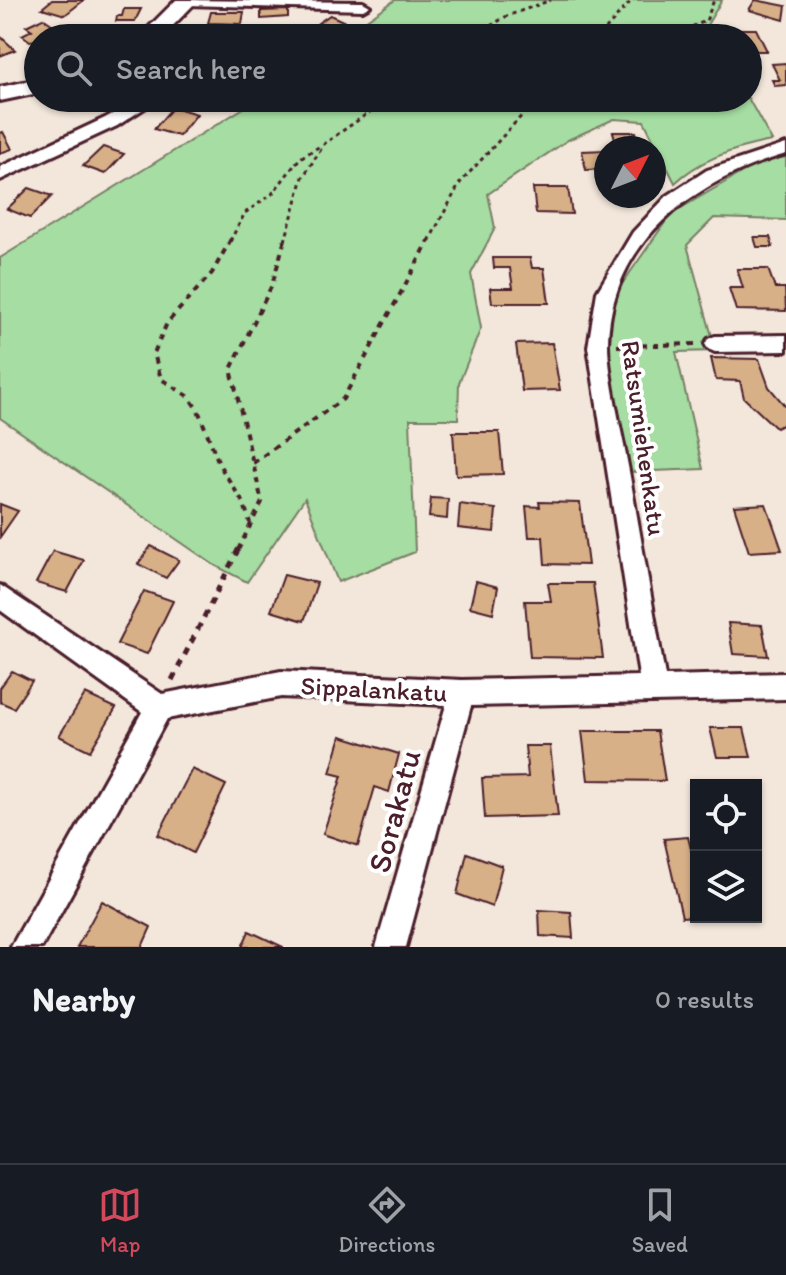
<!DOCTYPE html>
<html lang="en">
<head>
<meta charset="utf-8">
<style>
	:root { --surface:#171b24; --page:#242831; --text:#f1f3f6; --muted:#9ea1a6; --line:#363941; --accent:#d1495b }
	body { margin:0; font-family:Itim,sans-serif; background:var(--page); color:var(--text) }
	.controls { position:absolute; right:24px; bottom:24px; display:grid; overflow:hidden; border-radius:0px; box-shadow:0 2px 6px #0004 }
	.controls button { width:72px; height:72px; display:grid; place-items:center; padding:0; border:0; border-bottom:2px solid var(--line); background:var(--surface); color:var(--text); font:40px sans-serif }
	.compass { position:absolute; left:594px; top:136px; width:72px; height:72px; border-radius:50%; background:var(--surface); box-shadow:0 2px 6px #0004; rotate:48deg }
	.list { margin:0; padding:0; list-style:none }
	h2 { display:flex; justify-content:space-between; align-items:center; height:104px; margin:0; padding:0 32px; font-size:34px }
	h2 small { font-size:26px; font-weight:400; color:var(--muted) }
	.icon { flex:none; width:44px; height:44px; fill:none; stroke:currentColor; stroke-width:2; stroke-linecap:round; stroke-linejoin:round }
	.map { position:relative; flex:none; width:786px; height:947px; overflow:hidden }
	.search { position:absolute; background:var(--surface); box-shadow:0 2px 6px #0004; left:24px; right:24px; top:24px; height:88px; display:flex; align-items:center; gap:20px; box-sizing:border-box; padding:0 28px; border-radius:44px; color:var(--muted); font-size:30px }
	.sheet { height:216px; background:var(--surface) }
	nav { display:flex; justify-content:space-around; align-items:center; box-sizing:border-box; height:112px; border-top:2px solid var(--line); background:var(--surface); font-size:22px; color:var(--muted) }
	nav a { display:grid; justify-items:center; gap:4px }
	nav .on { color:var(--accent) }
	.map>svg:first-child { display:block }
	.green { fill:#a5dda2; stroke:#787e66; stroke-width:2 }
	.building { fill:#d7b088; stroke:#4a1f2b; stroke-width:2 }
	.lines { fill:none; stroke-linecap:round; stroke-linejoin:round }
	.street-casing { stroke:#4a1f2b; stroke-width:6 }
	.secondary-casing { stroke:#4a1f2b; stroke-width:6 }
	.path-far2 { stroke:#4a1f2b; stroke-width:3; stroke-dasharray:4 4; stroke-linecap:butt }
	.path-far1 { stroke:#4a1f2b; stroke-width:4; stroke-dasharray:6 6; stroke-linecap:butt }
	.path { stroke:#4a1f2b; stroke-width:5; stroke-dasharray:7 7; stroke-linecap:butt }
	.street { fill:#fff; fill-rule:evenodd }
	.secondary { fill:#fff; fill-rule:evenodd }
	.labels { text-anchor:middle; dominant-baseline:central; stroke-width:8; stroke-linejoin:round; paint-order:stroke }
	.street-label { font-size:26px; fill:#4a1f2b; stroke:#fff }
	.near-street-label { font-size:32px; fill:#4a1f2b; stroke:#fff }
</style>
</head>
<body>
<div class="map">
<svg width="786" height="947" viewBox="0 0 786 947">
	<rect width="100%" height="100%" fill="#f3e7db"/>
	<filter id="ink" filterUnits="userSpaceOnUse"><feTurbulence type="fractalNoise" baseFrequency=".0125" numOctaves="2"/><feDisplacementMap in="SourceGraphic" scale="16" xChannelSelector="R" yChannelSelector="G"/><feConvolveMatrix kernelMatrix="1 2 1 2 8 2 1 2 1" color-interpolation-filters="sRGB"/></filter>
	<g filter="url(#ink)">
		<g class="green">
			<path d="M395,0H722L707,25L714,38H341Z"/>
			<path d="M260,98H748L772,141C738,147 700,159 675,183L644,121L614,119L568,140L488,194L495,228L471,274L481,328L459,383L458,419H410L415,552L338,582L305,498L247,582L214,565L0,418V258Z"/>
			<path d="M786,157V220L714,218L687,245L716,351L676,352L703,469L628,472L608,357L615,294L671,214L763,160Z"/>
		</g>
		<g class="building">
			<path d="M52,0H84L65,15L42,8Z"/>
			<path d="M755,0L786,6L784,20L749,10Z"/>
			<path d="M124,9H141L135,21H116L117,16H122Z"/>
			<path d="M288,10V17L261,19V11Z"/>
			<path d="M211,12H244L242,24L208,23Z"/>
			<path d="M330,15L345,22L333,30L318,23Z"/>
			<path d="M43,18L53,25L48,27L62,36L30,41L22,35L32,30L26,26Z"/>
			<path d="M309,27L326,35L292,38Z"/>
			<path d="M738,29H756L767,51H748V38H739L742,37Z"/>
			<path d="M0,36L15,50L0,56Z"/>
			<path d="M786,63V85L775,86L772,80H780L772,64Z"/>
			<path d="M173,107L197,114L179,136L154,129Z"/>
			<path d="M3,132L12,149L0,153V133Z"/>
			<path d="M613,132H636L640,148H618Z"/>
			<path d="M103,147L124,154L105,174L83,166Z"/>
			<path d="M606,150V169L586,170L582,151Z"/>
			<path d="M29,188L52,196L30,218L7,209Z"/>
			<path d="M533,188H568L572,214L536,213Z"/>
			<path d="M754,237H770L773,247H757Z"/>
			<path d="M493,258H530L532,268H544L549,303H492L490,288H513L510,268H494Z"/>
			<path d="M737,269H768L775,288H785L786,311L736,310L729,288H743Z"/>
			<path d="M552,343L560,390L522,391L516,344Z"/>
			<path d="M711,358L759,359L769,387L786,407V423L776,428L744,398L740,381L716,380Z"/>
			<path d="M453,432H499L503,474L456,475Z"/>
			<path d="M431,498L448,499L447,519L429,517Z"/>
			<path d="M539,502L580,503L588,565L545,564L543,537H529L526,506L540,507Z"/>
			<path d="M0,504L18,511L0,537Z"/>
			<path d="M460,504L496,509L494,532L458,528Z"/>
			<path d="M766,504L782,550L749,552L734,506Z"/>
			<path d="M151,546L179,560L166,578L138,564Z"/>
			<path d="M53,551L84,560L67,592L36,583Z"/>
			<path d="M284,575L317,583L304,621L271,611Z"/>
			<path d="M476,581L498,587L493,613L470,607Z"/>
			<path d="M548,583H593L603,658L530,657L525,601H551Z"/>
			<path d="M144,591L173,601L147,654L117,644Z"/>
			<path d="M728,623L762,625L768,656L733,654Z"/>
			<path d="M12,671L32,681L14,708L0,702V688Z"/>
			<path d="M85,694L116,708L90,751L59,736Z"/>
			<path d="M710,728H744L751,757H717Z"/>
			<path d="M582,731H657L665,781L588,780Z"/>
			<path d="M341,736L399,754L389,792L375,787L358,846L323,834L342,776L330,773Z"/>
			<path d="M525,746H550L558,816L485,818L482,778L528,777Z"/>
			<path d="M192,769L226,785L193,853L158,835Z"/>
			<path d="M688,837L696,869V916L682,917L664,839Z"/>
			<path d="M467,853L502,866L492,907L457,894Z"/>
			<path d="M102,901L151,927L142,947H77Z"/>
			<path d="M539,910L571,912L573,938L540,936Z"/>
			<path d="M249,931L283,947H284H242Z"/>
		</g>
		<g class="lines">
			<defs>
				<g id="street">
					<path d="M182,0L363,2L370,6L363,10L188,5Z"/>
					<path d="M141,98H160L117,126L0,180V167L105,118Z"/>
					<path d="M786,144V154C695,180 610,241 608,344C608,378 623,436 629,471C641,539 653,608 665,676L786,673V699L471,706L406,947H376L446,705L281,697L167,719L42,947H11L142,712L0,610V585L162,694L281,671L462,680L639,676L588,347L597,292L633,232L667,196L707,170Z"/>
					<path d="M786,335V351L715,352L708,349L705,344L708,339L715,336Z"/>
				</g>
				<g id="secondary">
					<path d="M176,0H198L161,38H138Z"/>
					<path d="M38,79V93L0,101V87Z"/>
				</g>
			</defs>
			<use href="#street" class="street-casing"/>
			<use href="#secondary" class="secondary-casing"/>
			<g class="path-far2">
				<path d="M483,31L505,38"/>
				<path d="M470,38L507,16L551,0"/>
				<path d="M592,38L606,29L632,0"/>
				<path d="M681,38L689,28L706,21L714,0"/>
				<path d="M526,105L554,98"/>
				<path d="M230,241L245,213L272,194L300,158L322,145"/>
				<path d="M285,241L303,177L325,143L390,98"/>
				<path d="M429,241L460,183L525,112L528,98"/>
			</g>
			<g class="path-far1">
				<path d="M231,239L212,273L167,323L154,353L161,379L188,396L198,410L220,466L244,504L250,523"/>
				<path d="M617,346L696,344"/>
				<path d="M253,463L343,399L430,239"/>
				<path d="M238,550L262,502L231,369L272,285L285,239"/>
			</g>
			<path class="path" d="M172,680L239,548"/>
			<use href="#street" class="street"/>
			<use href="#secondary" class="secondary"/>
		</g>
	</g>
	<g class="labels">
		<g class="street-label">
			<text transform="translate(644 438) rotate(82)">Ratsumiehenkatu</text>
			<text transform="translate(374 689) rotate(3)">Sippalankatu</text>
		</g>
		<g class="near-street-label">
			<text transform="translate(394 811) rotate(-75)">Sorakatu</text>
		</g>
	</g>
</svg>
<div class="controls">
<button><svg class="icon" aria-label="locate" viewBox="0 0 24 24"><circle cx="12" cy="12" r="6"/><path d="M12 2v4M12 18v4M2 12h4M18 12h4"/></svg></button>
<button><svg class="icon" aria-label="layers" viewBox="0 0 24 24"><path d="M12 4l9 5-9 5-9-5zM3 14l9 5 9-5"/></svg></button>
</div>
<svg class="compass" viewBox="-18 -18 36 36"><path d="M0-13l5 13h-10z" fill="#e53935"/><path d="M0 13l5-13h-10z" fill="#9ea1a6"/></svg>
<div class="search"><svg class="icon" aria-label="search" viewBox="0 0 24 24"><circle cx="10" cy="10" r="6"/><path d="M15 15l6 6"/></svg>Search here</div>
</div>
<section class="sheet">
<h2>Nearby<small>0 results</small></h2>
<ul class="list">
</ul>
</section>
<nav>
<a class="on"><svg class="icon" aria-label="map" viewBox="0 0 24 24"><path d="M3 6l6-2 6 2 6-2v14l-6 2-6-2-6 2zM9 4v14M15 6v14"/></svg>Map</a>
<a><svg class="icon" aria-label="directions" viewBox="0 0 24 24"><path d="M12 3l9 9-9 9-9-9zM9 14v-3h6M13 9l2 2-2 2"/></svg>Directions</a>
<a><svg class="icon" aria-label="saved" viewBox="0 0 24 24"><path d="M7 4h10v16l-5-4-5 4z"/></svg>Saved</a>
</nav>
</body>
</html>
